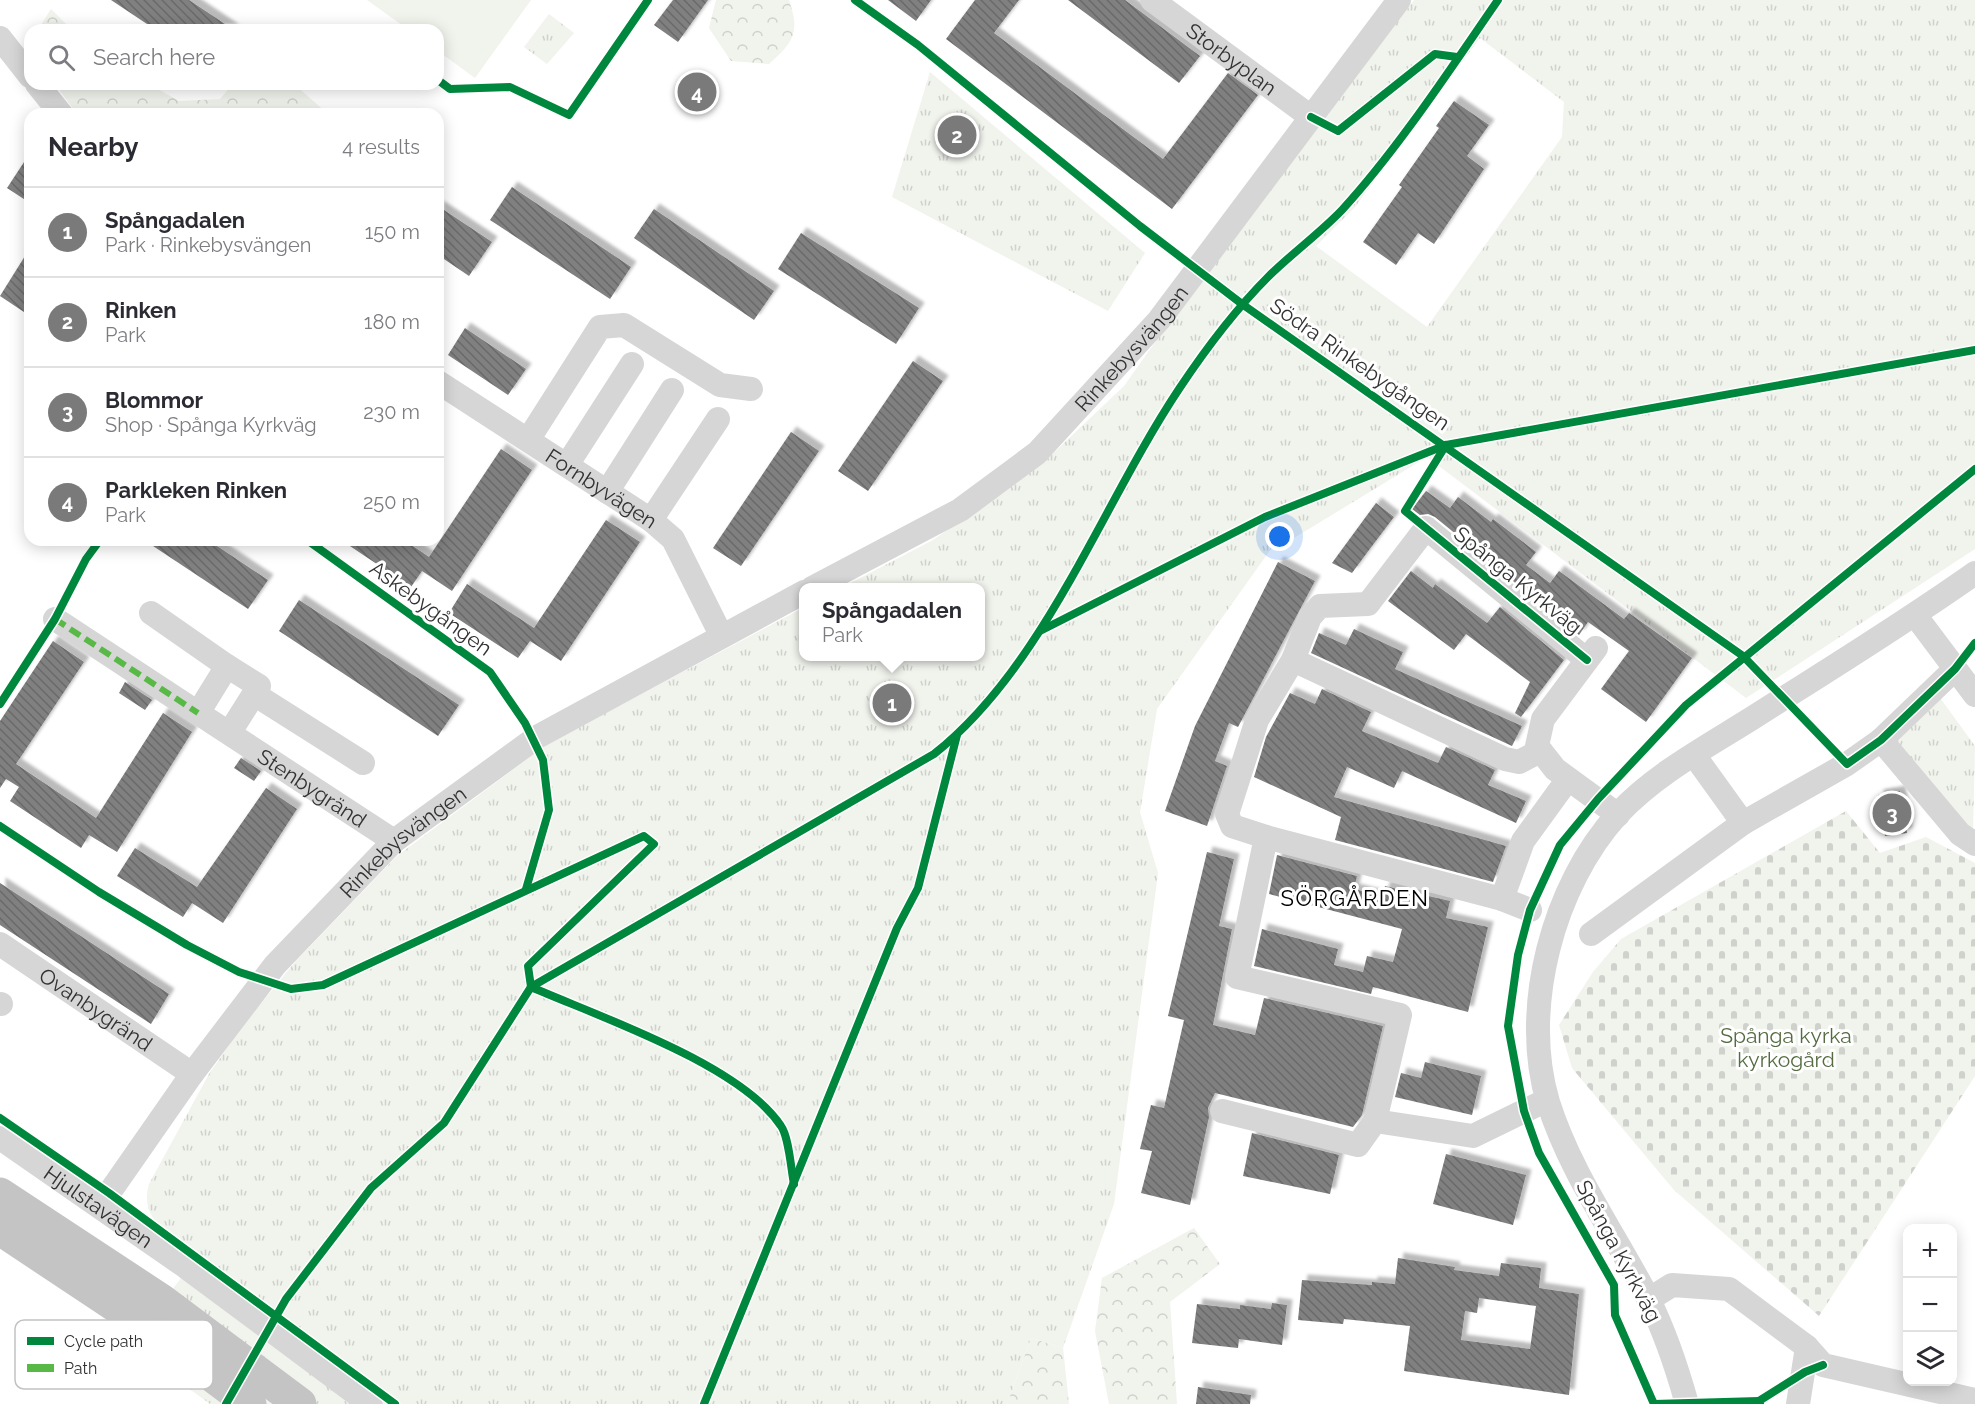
<!DOCTYPE html>
<html lang="en">
<head>
<meta charset="utf-8">
<style>
	:root { --surface:#fff; --page:#f7f7f7; --text:#2b2b33; --muted:#7c7c81; --line:#e1e1e2; --accent:#7a7a7a }
	body { margin:0; font-family:Raleway,sans-serif; background:var(--page); color:var(--text) }
	.controls { position:absolute; right:18px; bottom:18px; display:grid; overflow:hidden; border-radius:12px; box-shadow:0 3px 15px #0003 }
	.controls button { width:54px; height:54px; display:grid; place-items:center; padding:0; border:0; border-bottom:2px solid var(--line); background:var(--surface); color:var(--text); font:30px sans-serif }
	.you { position:absolute; left:1280px; top:537px; width:21px; height:21px; margin:-15px; border:4px solid #fff; border-radius:50%; background:#1a73e8; box-shadow:0 0 0 9px #1a73e833 }
	.badge { display:grid; place-items:center; width:39px; height:39px; border-radius:50%; background:var(--accent); color:#fff; font-size:20px; font-weight:700 }
	.pin { position:absolute; translate:-50% -50%; border:3px solid #fff; box-shadow:0 2px 6px #0006 }
	.popup { position:absolute; left:799px; top:583px; width:186px; height:78px; box-sizing:border-box; display:grid; place-content:center; border-radius:12px; background:var(--surface); filter:drop-shadow(0 2px 4px #0005); font-size:20px; white-space:nowrap; color:var(--muted) }
	.popup b { font-size:22px; color:var(--text) }
	.popup::after { content:''; position:absolute; left:50%; top:100%; margin-left:-12px; border:12px solid transparent; border-top-color:var(--surface) }
	.list { margin:0; padding:0; list-style:none }
	h2 { display:flex; justify-content:space-between; align-items:center; height:78px; margin:0; padding:0 24px; font-size:26px }
	h2 small { font-size:20px; font-weight:400; color:var(--muted) }
	.list li { display:grid; grid-template-columns:39px 1fr auto; gap:18px; align-items:center; box-sizing:border-box; height:90px; padding:0 24px; border-top:2px solid var(--line) }
	.list b { display:block; font-size:22px; white-space:nowrap }
	.list p { margin:0; font-size:20px; white-space:nowrap; color:var(--muted) }
	.list em { font-size:20px; font-style:normal; color:var(--muted) }
	.icon { flex:none; width:33px; height:33px; fill:none; stroke:currentColor; stroke-width:2; stroke-linecap:round; stroke-linejoin:round }
	.map { position:relative; flex:none; width:1975px; height:1404px; overflow:hidden }
	.search { position:absolute; background:var(--surface); box-shadow:0 3px 15px #0003; left:24px; top:24px; width:420px; height:66px; display:flex; align-items:center; gap:15px; box-sizing:border-box; padding:0 21px; border-radius:18px; color:var(--muted); font-size:22px }
	.panel { position:absolute; background:var(--surface); box-shadow:0 3px 15px #0003; left:24px; top:108px; width:420px; height:438px; border-radius:18px }
	.map>svg:first-child { display:block }
	.forest { fill:url(#forest-crowns) }
	.cemetery { fill:url(#cemetery-stones) }
	.park { fill:url(#park-tufts); fill-rule:evenodd }
	.garden { fill:#f1f3ed }
	.building { fill:url(#building-back-hatch); fill-rule:evenodd; filter:url(#shadow) }
	.lines { fill:none; stroke-linecap:round; stroke-linejoin:round }
	.minor { stroke:#d6d6d6; stroke-width:24 }
	.highway { stroke:#c4c4c4; stroke-width:33 }
	.quiet { stroke:#58b947; stroke-width:6; stroke-dasharray:12 6; stroke-linecap:butt }
	.cycleway-casing { stroke:#fff; stroke-width:11 }
	.cycleway { stroke:#00873e; stroke-width:8 }
	.labels { text-anchor:middle; dominant-baseline:central; stroke-width:6; stroke-linejoin:round; paint-order:stroke }
	.street-label { font-size:21px; fill:#323232; stroke:#fff }
	.park-label { font-size:21px; fill:#556c41; stroke:#fff }
	.neighbourhood-label { font-size:22px; letter-spacing:1.5px; fill:#000; stroke:#fff }
	.key { fill:#fff; stroke:#c2c2c2; stroke-width:1.5 }
	.key-label { font-size:16px; fill:#323232 }
</style>
</head>
<body>
<div class="map">
<svg width="1975" height="1404" viewBox="0 0 1975 1404">
	<defs>
		<pattern id="forest-crowns" width="20" height="18" patternUnits="userSpaceOnUse" patternTransform="scale(1.5)"><rect width="20" height="18" fill="#f1f3ed"/><path d="M2 6a3 3 0 1 1 6 0M12 15a3 3 0 1 1 6 0" fill="none" stroke="#cfd1cc"/></pattern>
		<pattern id="cemetery-stones" width="16" height="16" patternUnits="userSpaceOnUse" patternTransform="scale(1.5)"><rect width="16" height="16" fill="#f1f3ed"/><path d="M2 7V4a2 2 0 0 1 4 0v3zM10 15v-3a2 2 0 0 1 4 0v3z" fill="#cfd1cc"/></pattern>
		<pattern id="park-tufts" width="24" height="20" patternUnits="userSpaceOnUse" patternTransform="scale(1.5)"><rect width="24" height="20" fill="#f1f3ed"/><path d="M3 7l-1-3M5 7V3M7 7l1-3M15 17l-1-3M17 17v-4M19 17l1-3" fill="none" stroke="#cfd1cc"/></pattern>
		<pattern id="building-back-hatch" width="6" height="6" patternUnits="userSpaceOnUse" patternTransform="scale(1.5)"><rect width="6" height="6" fill="#808080"/><path d="M-1 5l2 2M0 0l6 6M5-1l2 2" fill="none" stroke="#696969"/></pattern>
		<filter id="shadow"><feDropShadow dx="5.5" dy="-5.5" stdDeviation="1.5" flood-color="#0004"/></filter>
	</defs>
	<rect width="100%" height="100%" fill="#fff"/>
	<g class="forest">
		<path d="M716,0H789C800,33 794,41 769,64L731,61L709,28Z"/>
		<path d="M51,9L72,30H38Z"/>
		<path d="M55,84H149L179,101L220,99L233,84H294L328,114H77Z"/>
		<path d="M1194,1228L1220,1264L1170,1302L1177,1404H1109L1095,1331L1102,1278Z"/>
		<path d="M1031,1338L1063,1348L1069,1404H1007Z"/>
	</g>
	<path class="cemetery" d="M1846,811L1880,853L1926,837L1975,863V1076L1819,1316L1674,1190L1572,1068L1559,1025L1593,972L1621,939Z"/>
	<g class="park">
		<path d="M1414,0H1975V549L1746,698L1427,457L1294,538L1273,546L1157,709L1140,812L1158,873L1114,1204L1063,1348L1031,1338L1007,1404H210L130,1345L200,1253C173,1235 138,1223 149,1184L209,1074L241,1028L295,962L397,856L549,743L803,608L804,656H980V588L843,587L933,540L1045,461L1124,386L1207,269ZM1480,38L1564,102L1562,137L1427,327L1316,246L1355,207Z"/>
		<path d="M549,14L574,33L547,64L524,47Z"/>
		<path d="M930,72L1145,253L1108,311L892,197Z"/>
		<path d="M1938,695L1975,746L1973,831L1894,741Z"/>
	</g>
	<path class="garden" d="M367,0H531L475,78L438,51V30H409Z"/>
	<g class="building">
		<path d="M111,0H189L234,30H156Z"/>
		<path d="M673,0H708L678,42L654,25Z"/>
		<path d="M888,0H931L916,21Z"/>
		<path d="M975,0H1019L994,33L1163,159L1228,73L1258,95L1172,209L946,39Z"/>
		<path d="M1068,0H1125L1200,56L1179,83Z"/>
		<path d="M1454,101L1489,125L1467,156L1484,169L1434,244L1418,233L1396,265L1363,242L1402,187L1399,185L1439,128L1436,126Z"/>
		<path d="M30,153V203L7,188Z"/>
		<path d="M512,187L631,267L610,299L490,220Z"/>
		<path d="M438,206L492,242L469,276L438,255Z"/>
		<path d="M654,209L774,291L754,320L634,238Z"/>
		<path d="M801,233L919,308L896,344L778,269Z"/>
		<path d="M30,248V316L0,296Z"/>
		<path d="M465,328L526,369L508,395L448,355Z"/>
		<path d="M913,361L943,381L868,491L838,471Z"/>
		<path d="M791,432L819,451L741,566L713,548Z"/>
		<path d="M501,449L532,470L452,591L422,571L411,587L341,540H404L429,557Z"/>
		<path d="M1426,491L1450,508L1458,497L1491,522L1493,519L1536,552L1526,565L1550,583L1559,571L1624,619L1629,613L1692,658L1646,722L1601,689L1629,651L1588,622L1579,635L1435,517L1428,514L1420,515L1412,509Z"/>
		<path d="M1376,503L1394,517L1369,550L1352,573L1332,563Z"/>
		<path d="M606,520L640,542L561,661L530,641L518,658L449,613L467,584L534,628Z"/>
		<path d="M144,540H208L268,580L248,609Z"/>
		<path d="M1278,562L1315,581L1238,727L1229,723L1215,761L1227,766L1207,826L1165,811L1195,726Z"/>
		<path d="M1411,571L1433,588L1435,584L1487,623L1500,607L1564,660L1521,717L1515,713L1530,682L1466,634L1454,650L1388,601Z"/>
		<path d="M299,600L459,705L438,736L279,631Z"/>
		<path d="M1354,629L1403,652L1395,669L1522,726L1512,746L1311,653L1319,633L1346,645Z"/>
		<path d="M53,641L84,662L16,764L96,818L163,713L192,732L117,852L89,835L81,848L10,801L19,787L6,779L0,788V721Z"/>
		<path d="M125,682L152,700L145,710L119,693Z"/>
		<path d="M1322,689L1371,712L1362,731L1438,763L1446,747L1495,770L1488,785L1526,801L1516,823L1402,771L1394,788L1347,767L1334,797L1506,846L1493,882L1335,840L1341,817L1254,777L1266,737L1290,693L1315,704Z"/>
		<path d="M241,758L261,771L254,781L234,768Z"/>
		<path d="M266,788L297,809L223,923L192,903L183,917L117,876L135,848L197,887Z"/>
		<path d="M1900,791L1907,833L1885,836L1878,795Z"/>
		<path d="M1207,852L1234,859L1219,926L1232,929L1213,1025L1255,1035L1264,998L1383,1026L1362,1115L1353,1127L1215,1093L1208,1108L1209,1117L1190,1205L1141,1193L1152,1151L1140,1149L1151,1105L1164,1108L1184,1020L1168,1016Z"/>
		<path d="M1277,855L1357,876L1354,889L1382,896L1385,886L1450,901L1446,918L1488,927L1468,1012L1373,987L1371,994L1254,966L1262,929L1338,949L1334,965L1363,972L1367,956L1393,962L1402,929L1269,894Z"/>
		<path d="M0,883L169,994L151,1024L0,925Z"/>
		<path d="M1425,1062L1481,1076L1472,1115L1395,1097L1401,1073L1421,1078Z"/>
		<path d="M1252,1133L1339,1155L1330,1194L1243,1176Z"/>
		<path d="M1446,1154L1526,1175L1513,1225L1433,1204Z"/>
		<path d="M1398,1258L1455,1267L1454,1270L1499,1276L1501,1263L1541,1268L1539,1288L1579,1294L1569,1395L1404,1371L1410,1326L1344,1319L1343,1324L1298,1320L1302,1280L1372,1285V1282L1395,1284ZM1479,1298L1536,1306L1530,1349L1461,1340L1465,1311L1477,1313Z"/>
		<path d="M1272,1303L1287,1305L1282,1345L1239,1339L1238,1348L1192,1343L1197,1304L1240,1309V1305L1271,1309Z"/>
		<path d="M1198,1387L1251,1395L1250,1404H1196Z"/>
	</g>
	<g class="lines">
		<g class="minor">
			<path id="s1" d="M1152,0L1311,117"/>
			<path d="M0,38L30,76"/>
			<path d="M37,84L61,114"/>
			<path id="s2" d="M438,382L651,520L673,539L721,635"/>
			<path d="M528,440L600,327L624,325L720,385L751,389"/>
			<path d="M567,465L632,364"/>
			<path d="M607,492L672,390"/>
			<path d="M651,520L718,419"/>
			<path id="s3" d="M812,588L960,510L1037,453L1159,320L1399,0"/>
			<path d="M151,613L227,666"/>
			<path d="M1915,615L1975,695"/>
			<path d="M55,619L198,713"/>
			<path d="M1596,648L1543,719L1537,746L1555,769L1618,815"/>
			<path d="M1293,660L1505,759L1519,762L1540,751"/>
			<path d="M254,694L363,763"/>
			<path id="s4" d="M230,732L259,686L227,666L198,713L394,841"/>
			<path d="M1881,740L1960,834L1975,844"/>
			<path d="M1694,755L1743,823"/>
			<path d="M1502,899L1523,841L1568,779"/>
			<path d="M1530,910L1502,899L1266,837L1232,826L1227,814L1257,720L1293,660L1310,617L1320,606L1368,604L1426,528L1587,660"/>
			<path d="M1591,934L1743,823L1847,764L1881,740L1955,669"/>
			<path id="s5" d="M0,944L192,1074"/>
			<path d="M0,1004H1"/>
			<path d="M1222,1111L1358,1145L1375,1121L1400,1015L1237,977L1266,837"/>
			<path d="M1375,1121L1473,1136L1547,1100"/>
			<path id="s6" d="M0,1138L186,1267L370,1404"/>
			<path id="s7" d="M100,1206L192,1074L275,965L394,841L537,737L804,592"/>
			<path d="M1648,1300L1672,1285L1729,1289L1807,1347L1823,1365L1975,1400"/>
			<path d="M1687,1404C1677,1368 1665,1332 1648,1298C1614,1233 1570,1172 1548,1102C1520,1009 1553,885 1618,814C1655,774 1708,746 1754,717C1828,670 1903,624 1975,573"/>
			<path d="M1798,1404L1807,1347"/>
		</g>
		<g class="highway">
			<path d="M0,1194L161,1300L300,1404"/>
			<path d="M0,1229L143,1324L250,1404"/>
		</g>
		<path class="quiet" d="M55,619L198,713"/>
		<defs>
			<g id="cycleway">
				<path d="M855,0L918,45L1140,226L1242,304L1743,656L1847,764L1881,740L1955,669L1975,643"/>
				<path d="M438,80L450,89L510,87L569,115L648,0"/>
				<path d="M1311,117L1338,131L1435,54L1457,57"/>
				<path d="M1446,445L1405,511L1587,660"/>
				<path d="M307,540L490,672L525,723L543,760L549,810L526,889"/>
				<path d="M1040,631L1265,517L1446,445L1975,350"/>
				<path d="M0,704L55,619L86,559L100,540"/>
				<path d="M0,826L99,892L187,945L239,972L291,989L323,985L644,836L654,844L528,966L531,987C600,1017 741,1065 781,1126C789,1137 791,1170 794,1184"/>
				<path d="M0,1118L109,1193L395,1404"/>
				<path d="M1759,1401L1654,1404L1615,1315L1614,1285L1539,1153L1524,1111L1508,1026L1518,955L1530,910L1560,845L1598,799L1686,705L1975,469"/>
				<path d="M226,1404L286,1299L371,1188L444,1123L531,987L934,754C1045,666 1101,506 1179,389C1205,350 1235,310 1268,277C1291,254 1319,234 1342,210C1398,149 1451,68 1498,0"/>
				<path d="M704,1404L897,928L918,888L957,735"/>
				<path d="M1760,1404L1759,1401L1805,1372L1823,1365"/>
			</g>
		</defs>
		<use href="#cycleway" class="cycleway-casing"/>
		<use href="#cycleway" class="cycleway"/>
	</g>
	<g class="labels">
		<g class="street-label">
			<text stroke="none"><textPath href="#s1" startOffset="99">Storbyplan</textPath></text>
			<text stroke="none"><textPath href="#s3" startOffset="404">Rinkebysvängen</textPath></text>
			<text transform="translate(1360 364) rotate(35)">Södra Rinkebygången</text>
			<text stroke="none"><textPath href="#s2" startOffset="195">Fornbyvägen</textPath></text>
			<text transform="translate(1518 580) rotate(39)">Spånga Kyrkväg</text>
			<text transform="translate(431 608) rotate(36)">Askebygången</text>
			<text stroke="none"><textPath href="#s4" startOffset="284">Stenbygränd</textPath></text>
			<text stroke="none"><textPath href="#s7" startOffset="476">Rinkebysvängen</textPath></text>
			<text stroke="none"><textPath href="#s5" startOffset="116">Ovanbygränd</textPath></text>
			<text stroke="none"><textPath href="#s6" startOffset="120">Hjulstavägen</textPath></text>
			<text transform="translate(1619 1251) rotate(62)">Spånga Kyrkväg</text>
		</g>
		<g class="park-label">
			<text x="1786" y="1035">Spånga kyrka<tspan x="1786" dy="24">kyrkogård</tspan></text>
		</g>
		<g class="neighbourhood-label">
			<text x="1355" y="898">SÖRGÅRDEN</text>
		</g>
	</g>
	<rect x="15" y="1320" width="198" height="69" rx="9" class="key"/>
	<rect x="27" y="1337" width="27" height="8" fill="#00873e"/>
	<rect x="27" y="1364" width="27" height="8" fill="#58b947"/>
	<g class="key-label">
		<text x="64" y="1347">Cycle path</text>
		<text x="64" y="1374">Path</text>
	</g>
</svg>
<div class="controls">
<button>+</button>
<button>−</button>
<button><svg class="icon" aria-label="layers" viewBox="0 0 24 24"><path d="M12 4l9 5-9 5-9-5zM3 14l9 5 9-5"/></svg></button>
</div>
<div class="you"></div>
<div class="pin badge" style="left:892px;top:703px">1</div>
<div class="popup"><b>Spångadalen</b>Park</div>
<div class="pin badge" style="left:957px;top:135px">2</div>
<div class="pin badge" style="left:1892px;top:813px">3</div>
<div class="pin badge" style="left:697px;top:92px">4</div>
<div class="search"><svg class="icon" aria-label="search" viewBox="0 0 24 24"><circle cx="10" cy="10" r="6"/><path d="M15 15l6 6"/></svg>Search here</div>
<section class="panel">
<h2>Nearby<small>4 results</small></h2>
<ul class="list">
<li><span class="badge">1</span><div><b>Spångadalen</b><p>Park · Rinkebysvängen</p></div><em>150 m</em></li>
<li><span class="badge">2</span><div><b>Rinken</b><p>Park</p></div><em>180 m</em></li>
<li><span class="badge">3</span><div><b>Blommor</b><p>Shop · Spånga Kyrkväg</p></div><em>230 m</em></li>
<li><span class="badge">4</span><div><b>Parkleken Rinken</b><p>Park</p></div><em>250 m</em></li>
</ul>
</section>
</div>
</body>
</html>
